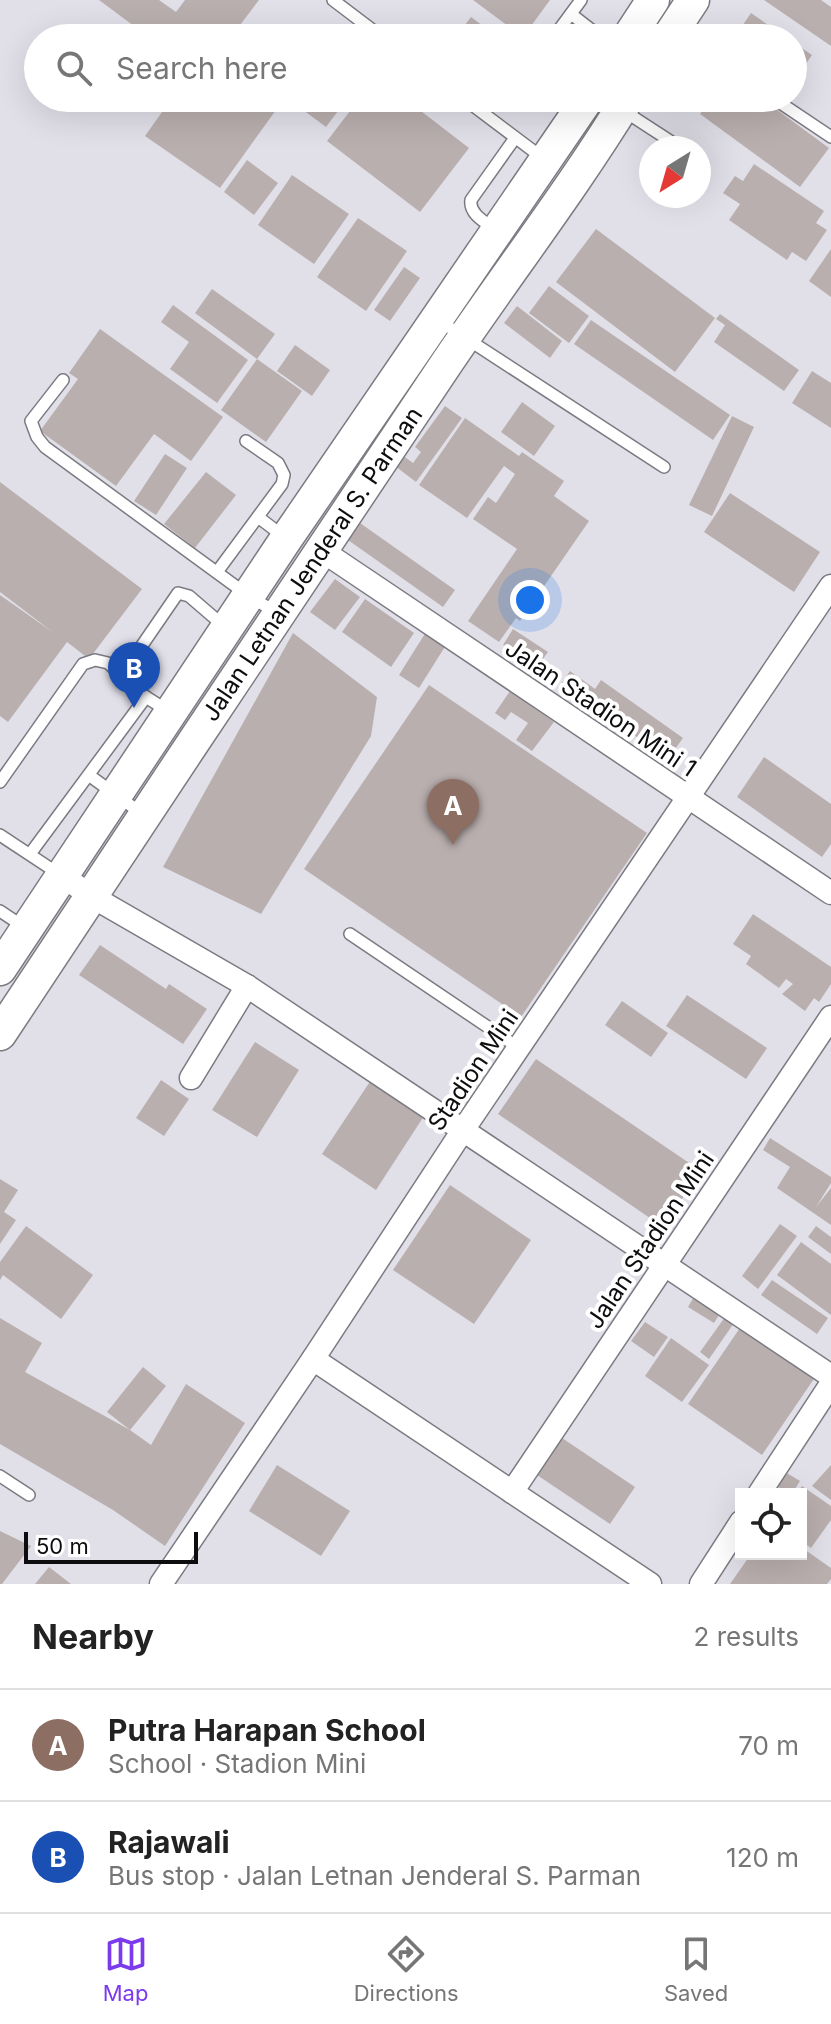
<!DOCTYPE html>
<html lang="en">
<head>
<meta charset="utf-8">
<style>
	:root { --surface:#fff; --page:#f6f6f6; --text:#222; --muted:#767676; --line:#e0e0e0; --accent:#7c3aed }
	body { margin:0; font-family:Inter,sans-serif; background:var(--page); color:var(--text) }
	.controls { position:absolute; right:24px; bottom:24px; display:grid; overflow:hidden; border-radius:0px; box-shadow:0 8px 32px #0002 }
	.controls button { width:72px; height:72px; display:grid; place-items:center; padding:0; border:0; border-bottom:2px solid var(--line); background:var(--surface); color:var(--text); font:40px sans-serif }
	.compass { position:absolute; left:639px; top:136px; width:72px; height:72px; border-radius:50%; background:var(--surface); box-shadow:0 8px 32px #0002; rotate:217deg }
	.scale { position:absolute; left:24px; bottom:20px; width:174px; box-sizing:border-box; padding-left:8px; border:4px solid #0d0c0f; border-top:0; font-size:22px; line-height:28px; white-space:nowrap; color:#0d0c0f; -webkit-text-stroke:6px #fff; paint-order:stroke }
	.you { position:absolute; left:530px; top:600px; width:28px; height:28px; margin:-20px; border:6px solid #fff; border-radius:50%; background:#1a73e8; box-shadow:0 0 0 12px #1a73e833 }
	.badge { display:grid; place-items:center; width:52px; height:52px; border-radius:50%; background:var(--accent); color:#fff; font-size:26px; font-weight:700 }
	.pin { position:absolute; translate:-50% -66px; filter:drop-shadow(0 2px 4px #0008) }
	.pin::after { content:''; position:absolute; top:42px; width:28px; height:24px; background:inherit; clip-path:polygon(0 0,100% 0,50% 100%) }
	.list { margin:0; padding:0; list-style:none }
	h2 { display:flex; justify-content:space-between; align-items:center; height:104px; margin:0; padding:0 32px; font-size:34px }
	h2 small { font-size:26px; font-weight:400; color:var(--muted) }
	.list li { display:grid; grid-template-columns:52px 1fr auto; gap:24px; align-items:center; box-sizing:border-box; height:112px; padding:0 32px; border-top:2px solid var(--line) }
	.list b { display:block; font-size:30px; white-space:nowrap }
	.list p { margin:0; font-size:26px; white-space:nowrap; color:var(--muted) }
	.list em { font-size:26px; font-style:normal; color:var(--muted) }
	.icon { flex:none; width:44px; height:44px; fill:none; stroke:currentColor; stroke-width:2; stroke-linecap:round; stroke-linejoin:round }
	.map { position:relative; flex:none; width:831px; height:1584px; overflow:hidden }
	.search { position:absolute; background:var(--surface); box-shadow:0 8px 32px #0002; left:24px; right:24px; top:24px; height:88px; display:flex; align-items:center; gap:20px; box-sizing:border-box; padding:0 28px; border-radius:44px; color:var(--muted); font-size:30px }
	.sheet { height:328px; background:var(--surface) }
	nav { display:flex; justify-content:space-around; align-items:center; box-sizing:border-box; height:112px; border-top:2px solid var(--line); background:var(--surface); font-size:22px; color:var(--muted) }
	nav a { display:grid; justify-items:center; gap:4px }
	nav .on { color:var(--accent) }
	.map>svg:first-child { display:block }
	.building { fill:#b9afae }
	.lines { fill:none; stroke-linecap:round; stroke-linejoin:round }
	.lane-casing { stroke:#7b7a81; stroke-width:14 }
	.street-casing { stroke:#7b7a81; stroke-width:25 }
	.secondary-casing { stroke:#7b7a81; stroke-width:35 }
	.lane { stroke:#fff; stroke-width:11 }
	.street { stroke:#fff; stroke-width:22 }
	.secondary { stroke:#fff; stroke-width:32 }
	.labels { text-anchor:middle; dominant-baseline:central; stroke-width:8; stroke-linejoin:round; paint-order:stroke }
	.street-label { font-size:24px; fill:#0d0c0f; stroke:#fff }
</style>
</head>
<body>
<div class="map">
<svg width="831" height="1584" viewBox="0 0 831 1584">
	<rect width="100%" height="100%" fill="#e1e0e9"/>
	<g class="building">
		<path d="M99,0H159L176,12L185,0H259L234,33L241,38H150Z"/>
		<path d="M473,0H550L523,37Z"/>
		<path d="M764,0H821L831,7V46Z"/>
		<path d="M751,13L787,38H734Z"/>
		<path d="M471,17L499,38H455Z"/>
		<path d="M793,42L812,55L793,83Z"/>
		<path d="M172,98H274L281,103L220,188L145,136Z"/>
		<path d="M287,98H320L338,111L326,127Z"/>
		<path d="M360,98H404L469,148L420,212L327,141Z"/>
		<path d="M471,98H491L484,108Z"/>
		<path d="M712,98H761L829,148L800,187L700,114Z"/>
		<path d="M247,160L278,183L254,215L224,192Z"/>
		<path d="M754,164L824,211L816,223L827,230L806,261L792,252L787,260L729,220L740,204L723,193L735,176L743,181Z"/>
		<path d="M292,175L349,214L314,264L258,225Z"/>
		<path d="M358,218L407,251L366,311L317,277Z"/>
		<path d="M596,229L715,318L675,372L556,282Z"/>
		<path d="M831,249V297L809,281Z"/>
		<path d="M404,267L420,278L390,321L374,310Z"/>
		<path d="M549,286L589,316L569,343L529,313Z"/>
		<path d="M212,289L275,334L257,359L195,313Z"/>
		<path d="M173,305L248,360L217,403L170,369L189,342L161,322Z"/>
		<path d="M517,306L562,341L550,358L504,323Z"/>
		<path d="M720,314L799,370L784,391L714,342L725,325L716,319Z"/>
		<path d="M591,320L730,415L713,440L574,344Z"/>
		<path d="M100,329L223,417L191,461L154,434L116,486L40,431L78,379L69,373Z"/>
		<path d="M295,345L330,370L312,396L277,371Z"/>
		<path d="M257,359L302,391L266,442L221,410Z"/>
		<path d="M812,371L831,383V428L792,403Z"/>
		<path d="M522,402L555,426L534,456L501,432Z"/>
		<path d="M445,406L462,418L416,482L391,463L398,452L413,463L421,452L415,447Z"/>
		<path d="M732,416L754,427L712,516L689,505Z"/>
		<path d="M465,418L519,456L522,452L564,481L554,496L589,521L520,621L516,618L499,642L468,621L517,549L473,519L488,497L496,503L515,474L504,466L467,518L419,485Z"/>
		<path d="M165,454L187,468L156,515L134,501Z"/>
		<path d="M206,472L236,495L195,548L164,524Z"/>
		<path d="M0,482L142,589L89,659L67,642L8,722L0,716V595L54,633L0,592Z"/>
		<path d="M730,493L820,552L794,592L704,532Z"/>
		<path d="M360,523L455,590L443,607L348,540Z"/>
		<path d="M335,579L360,597L335,630L310,612Z"/>
		<path d="M365,599L414,633L391,667L342,632Z"/>
		<path d="M513,629L548,652L537,667L503,645Z"/>
		<path d="M426,632L446,645L419,688L399,675Z"/>
		<path d="M293,633L377,697L371,736L261,914L163,867Z"/>
		<path d="M570,671L595,689L601,680L683,738L668,759L561,684Z"/>
		<path d="M429,685L647,833L521,1017L304,869Z"/>
		<path d="M510,691L554,722L532,751L516,740L528,723L511,712L505,720L495,713Z"/>
		<path d="M764,757L831,804V844L822,857L737,797Z"/>
		<path d="M753,914L831,967V984L819,1002L814,998L805,1011L782,994L793,984L786,979L779,988L746,964L751,956L733,944Z"/>
		<path d="M100,945L166,989L169,984L207,1009L183,1044L79,975Z"/>
		<path d="M687,995L767,1048L746,1079L666,1026Z"/>
		<path d="M622,1001L668,1033L651,1057L605,1025Z"/>
		<path d="M255,1042L299,1070L257,1137L212,1110Z"/>
		<path d="M536,1059L701,1171L663,1227L498,1114Z"/>
		<path d="M161,1080L189,1099L164,1136L136,1118Z"/>
		<path d="M371,1080L424,1116L376,1190L322,1154Z"/>
		<path d="M770,1138L831,1177V1183L816,1207L831,1188V1225L777,1188L790,1167L763,1150Z"/>
		<path d="M0,1179L18,1190L4,1212L16,1220L0,1244Z"/>
		<path d="M450,1185L531,1240L474,1324L393,1270Z"/>
		<path d="M780,1224L797,1236L758,1289L742,1276Z"/>
		<path d="M26,1226L93,1275L61,1319L3,1275L0,1280V1262Z"/>
		<path d="M816,1226L831,1237V1254L808,1237Z"/>
		<path d="M801,1242L831,1264V1315L777,1275Z"/>
		<path d="M772,1280L828,1318L817,1334L761,1295Z"/>
		<path d="M695,1295L721,1312L714,1323L688,1307Z"/>
		<path d="M725,1317L734,1323L709,1359L700,1352Z"/>
		<path d="M0,1318L42,1343L25,1372L130,1430L151,1445L186,1384L245,1423L165,1546L113,1510L0,1444Z"/>
		<path d="M645,1322L668,1337L654,1357L631,1341Z"/>
		<path d="M744,1322L818,1373L762,1455L688,1404Z"/>
		<path d="M671,1338L709,1365L682,1402L645,1376Z"/>
		<path d="M143,1367L166,1386L130,1430L107,1412Z"/>
		<path d="M562,1438L635,1487L610,1524L537,1475Z"/>
		<path d="M277,1465L350,1511L321,1556L249,1511Z"/>
		<path d="M831,1465V1500L812,1486Z"/>
		<path d="M785,1472L800,1481L792,1494L772,1484Z"/>
		<path d="M802,1486L831,1506V1520L811,1548L801,1541V1494H796Z"/>
		<path d="M0,1531L31,1546L2,1584H0Z"/>
		<path d="M801,1547L831,1568V1579L827,1584H730L751,1554H801Z"/>
		<path d="M49,1567L71,1584H35Z"/>
	</g>
	<g class="lines">
		<defs>
			<g id="lane">
				<path d="M333,0L383,38"/>
				<path d="M571,14L602,38"/>
				<path d="M553,38L581,0"/>
				<path d="M463,98L544,159"/>
				<path d="M773,98L831,137"/>
				<path d="M624,111L681,148"/>
				<path d="M496,230C485,222 469,214 471,200L515,138"/>
				<path d="M438,320L664,467"/>
				<path d="M63,380L31,421L37,437L45,447L249,596L277,613"/>
				<path d="M258,517L283,536"/>
				<path d="M217,572L282,484L284,475L278,463L246,441"/>
				<path d="M121,676L178,593L189,596L225,627"/>
				<path d="M90,776L141,813"/>
				<path d="M0,782L83,664L95,660L108,663L146,697L168,711"/>
				<path d="M0,835L59,874"/>
				<path d="M30,854L146,697"/>
				<path d="M0,911L24,927"/>
				<path d="M350,934L519,1048"/>
				<path d="M0,1476L29,1495"/>
			</g>
			<g id="street">
				<path d="M321,550L831,893"/>
				<path d="M61,875L91,896L247,986L831,1376"/>
				<path d="M191,1078L247,986"/>
				<path d="M313,1359L650,1584"/>
				<path d="M512,1492L831,1017"/>
				<path d="M759,1494L831,1384"/>
				<path d="M161,1584L313,1359L463,1130L831,586"/>
				<path d="M701,1584L741,1522"/>
			</g>
			<g id="secondary">
				<path d="M628,38L653,0"/>
				<path d="M668,38L693,0"/>
				<path d="M0,969L286,539L588,98"/>
				<path d="M0,1034C146,813 292,593 440,373C502,280 570,193 628,98"/>
			</g>
		</defs>
		<use href="#lane" class="lane-casing"/>
		<use href="#street" class="street-casing"/>
		<use href="#secondary" class="secondary-casing"/>
		<use href="#lane" class="lane"/>
		<use href="#street" class="street"/>
		<use href="#secondary" class="secondary"/>
	</g>
	<g class="labels">
		<g class="street-label">
			<text transform="translate(312 564) rotate(-56)">Jalan Letnan Jenderal S. Parman</text>
			<text transform="translate(601 708) rotate(34)">Jalan Stadion Mini 1</text>
			<text transform="translate(473 1070) rotate(-56)">Stadion Mini</text>
			<text transform="translate(650 1240) rotate(-56)">Jalan Stadion Mini</text>
		</g>
	</g>
</svg>
<div class="controls">
<button><svg class="icon" aria-label="locate" viewBox="0 0 24 24"><circle cx="12" cy="12" r="6"/><path d="M12 2v4M12 18v4M2 12h4M18 12h4"/></svg></button>
</div>
<svg class="compass" viewBox="-18 -18 36 36"><path d="M0-13l5 13h-10z" fill="#e53935"/><path d="M0 13l5-13h-10z" fill="#767676"/></svg>
<div class="scale">50 m</div>
<div class="you"></div>
<div class="pin badge" style="left:453px;top:845px;background:#8d6e63">A</div>
<div class="pin badge" style="left:134px;top:708px;background:#1a4fb4">B</div>
<div class="search"><svg class="icon" aria-label="search" viewBox="0 0 24 24"><circle cx="10" cy="10" r="6"/><path d="M15 15l6 6"/></svg>Search here</div>
</div>
<section class="sheet">
<h2>Nearby<small>2 results</small></h2>
<ul class="list">
<li><span class="badge" style="background:#8d6e63">A</span><div><b>Putra Harapan School</b><p>School · Stadion Mini</p></div><em>70 m</em></li>
<li><span class="badge" style="background:#1a4fb4">B</span><div><b>Rajawali</b><p>Bus stop · Jalan Letnan Jenderal S. Parman</p></div><em>120 m</em></li>
</ul>
</section>
<nav>
<a class="on"><svg class="icon" aria-label="map" viewBox="0 0 24 24"><path d="M3 6l6-2 6 2 6-2v14l-6 2-6-2-6 2zM9 4v14M15 6v14"/></svg>Map</a>
<a><svg class="icon" aria-label="directions" viewBox="0 0 24 24"><path d="M12 3l9 9-9 9-9-9zM9 14v-3h6M13 9l2 2-2 2"/></svg>Directions</a>
<a><svg class="icon" aria-label="saved" viewBox="0 0 24 24"><path d="M7 4h10v16l-5-4-5 4z"/></svg>Saved</a>
</nav>
</body>
</html>
